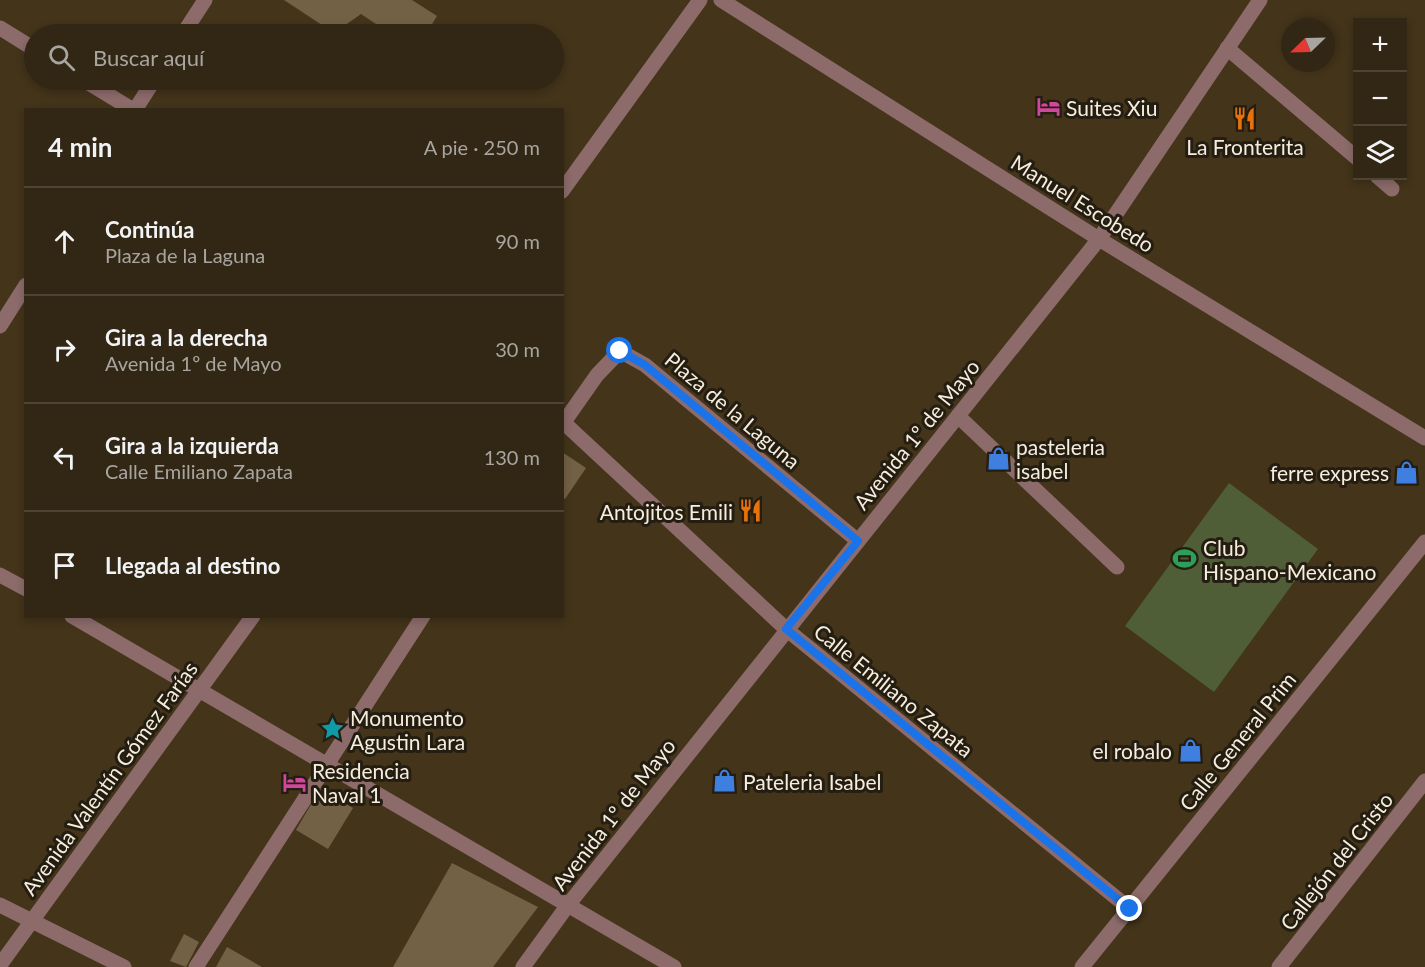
<!DOCTYPE html>
<html lang="es">
<head>
<meta charset="utf-8">
<style>
	:root { --surface:#322714; --page:#3a2f1d; --text:#f1f3f6; --muted:#a8a5a0; --line:#4d4434 }
	body { margin:0; font-family:Lato,sans-serif; background:var(--page); color:var(--text) }
	.controls { position:absolute; right:18px; top:18px; display:grid; overflow:hidden; border-radius:0px; box-shadow:0 3px 9px #0003 }
	.controls button { width:54px; height:54px; display:grid; place-items:center; padding:0; border:0; border-bottom:2px solid var(--line); background:var(--surface); color:var(--text); font:30px sans-serif }
	.compass { position:absolute; left:1281px; top:18px; width:54px; height:54px; border-radius:50%; background:var(--surface); box-shadow:0 3px 9px #0003; rotate:247deg }
	.stop { position:absolute; width:18px; height:18px; margin:-14px; border:4px solid #1a73e8; border-radius:50%; background:#fff }
	.stop.end { background:#1a73e8; border-color:#fff; box-shadow:0 2px 6px #0008 }
	.list { margin:0; padding:0; list-style:none }
	h2 { display:flex; justify-content:space-between; align-items:center; height:78px; margin:0; padding:0 24px; font-size:26px }
	h2 small { font-size:20px; font-weight:400; color:var(--muted) }
	.list li { display:grid; grid-template-columns:39px 1fr auto; gap:18px; align-items:center; box-sizing:border-box; height:108px; padding:0 24px; border-top:2px solid var(--line) }
	.list b { display:block; font-size:22px; white-space:nowrap }
	.list p { margin:0; font-size:20px; white-space:nowrap; color:var(--muted) }
	.list em { font-size:20px; font-style:normal; color:var(--muted) }
	.icon { flex:none; width:33px; height:33px; fill:none; stroke:currentColor; stroke-width:2; stroke-linecap:round; stroke-linejoin:round }
	.map { position:relative; flex:none; width:1425px; height:967px; overflow:hidden }
	.search { position:absolute; background:var(--surface); box-shadow:0 3px 9px #0003; left:24px; top:24px; width:540px; height:66px; display:flex; align-items:center; gap:15px; box-sizing:border-box; padding:0 21px; border-radius:33px; color:var(--muted); font-size:22px }
	.panel { position:absolute; background:var(--surface); box-shadow:0 3px 9px #0003; left:24px; top:108px; width:540px; height:510px; border-radius:0px }
	.map>svg:first-child { display:block }
	.green { fill:#4f5e36 }
	.building { fill:#726145 }
	.lines { fill:none; stroke-linecap:round; stroke-linejoin:round }
	.street { stroke:#8d6b6b; stroke-width:15 }
	.route { stroke:#1a73e8; stroke-width:8 }
	.labels { text-anchor:middle; dominant-baseline:central; stroke-width:6; stroke-linejoin:round; paint-order:stroke }
	.poi-label { font-size:21px; fill:#f7eddd; stroke:#241d12; text-anchor:start }
	.street-label { font-size:21px; fill:#f7eddd; stroke:#241d12 }
</style>
</head>
<body>
<div class="map">
<svg width="1425" height="967" viewBox="0 0 1425 967">
	<rect width="100%" height="100%" fill="#43341a"/>
	<path class="green" d="M1229,483L1318,549L1214,692L1125,626Z"/>
	<g class="building">
		<path d="M284,0H412L437,16L426,34H391L361,14L334,33Z"/>
		<path d="M562,452L586,468L565,499L562,498Z"/>
		<path d="M320,789L353,808L328,849L296,830Z"/>
		<path d="M452,863L538,907L493,967H393Z"/>
		<path d="M184,934L199,942L186,967L170,961Z"/>
		<path d="M227,947L262,967H216Z"/>
	</g>
	<g class="lines">
		<g class="street">
			<path d="M721,0L1099,239L1425,438"/>
			<path d="M0,28L34,49"/>
			<path d="M183,34L205,0"/>
			<path d="M1227,48L1358,159"/>
			<path d="M84,80L133,110"/>
			<path d="M135,110L154,80"/>
			<path d="M1377,176L1392,189"/>
			<path d="M562,191L700,0"/>
			<path d="M0,326L26,285"/>
			<path d="M958,416L1117,567"/>
			<path d="M562,421L786,629L1130,909"/>
			<path d="M564,422L597,375L620,351L645,365L858,541"/>
			<path d="M0,575L26,589"/>
			<path d="M72,616L674,967"/>
			<path d="M0,905L124,967"/>
			<path d="M0,965L253,616"/>
			<path d="M196,967L423,616"/>
			<path d="M523,967L568,905L1099,239L1260,0"/>
			<path d="M1082,967L1425,542"/>
			<path d="M1279,967L1425,781"/>
		</g>
	</g>
	<g class="lines">
		<path class="route" d="M620,351L645,365L858,541L786,629L1130,909"/>
	</g>
	<defs>
		<symbol id="hotel-bare" viewBox="-9 -9 18 18"><path d="M-6-4.5h1.5V1H6V5H4.5V3h-9V5H-6ZM-4 0a1.8 1.8 0 1 1 3.6 0ZM.5 0V-2.5h3Q6-2.5 6 0Z" fill="#d1479c" stroke="#241d12" stroke-width="2.5" paint-order="stroke"/></symbol>
		<symbol id="restaurant-bare" viewBox="-9 -9 18 18"><path d="M-5-6h1v4h1v-4h1v4h1v-4h1v5L-1.5 .5V6h-2V.5L-5-1ZM5-6V6H3V1.5H1.5Q1.5-4 5-6Z" fill="#e8710a" stroke="#241d12" stroke-width="2.5" paint-order="stroke"/></symbol>
		<symbol id="shop-bare" viewBox="-9 -9 18 18"><path d="M-5-2.5h2.3a2.7 3.5 0 0 1 5.4 0H5L5.5 6h-11ZM-1.5-2.5h3a1.5 2.3 0 0 0-3 0Z" fill="#3f7fe0" stroke="#241d12" stroke-width="2.5" paint-order="stroke"/></symbol>
		<symbol id="stadium-bare" viewBox="-9 -9 18 18"><path d="M0-5a6.5 5 0 1 0 0 10a6.5 5 0 1 0 0-10ZM-3.5-1.8h7v3.6h-7Z" fill="#2e9e5b" stroke="#241d12" stroke-width="2.5" paint-order="stroke"/></symbol>
		<symbol id="sight-bare" viewBox="-9 -9 18 18"><path d="M0-6L1.8-2.2L6-1.7L2.9 1.2L3.7 5.4L0 3.3L-3.7 5.4L-2.9 1.2L-6-1.7L-1.8-2.2Z" fill="#0f9aa8" stroke="#241d12" stroke-width="2.5" paint-order="stroke"/></symbol>
	</defs>
	<g fill-rule="evenodd">
		<use href="#hotel-bare" x="1032" y="90" width="33" height="33"/>
		<use href="#restaurant-bare" x="1228" y="102" width="33" height="33"/>
		<use href="#shop-bare" x="982" y="442" width="33" height="33"/>
		<use href="#shop-bare" x="1390" y="456" width="33" height="33"/>
		<use href="#restaurant-bare" x="734" y="494" width="33" height="33"/>
		<use href="#stadium-bare" x="1168" y="542" width="33" height="33"/>
		<use href="#sight-bare" x="316" y="712" width="33" height="33"/>
		<use href="#shop-bare" x="1174" y="734" width="33" height="33"/>
		<use href="#shop-bare" x="708" y="764" width="33" height="33"/>
		<use href="#hotel-bare" x="278" y="766" width="33" height="33"/>
	</g>
	<g class="labels">
		<g class="poi-label">
			<text x="1066" y="107">Suites Xiu</text>
			<text x="1245" y="146" text-anchor="middle">La Fronterita</text>
			<text x="1016" y="446">pasteleria<tspan x="1016" dy="24">isabel</tspan></text>
			<text x="1389" y="472" text-anchor="end">ferre express</text>
			<text x="733" y="511" text-anchor="end">Antojitos Emili</text>
			<text x="1203" y="547">Club<tspan x="1203" dy="24">Hispano-Mexicano</tspan></text>
			<text x="350" y="717">Monumento<tspan x="350" dy="24">Agustin Lara</tspan></text>
			<text x="1172" y="750" text-anchor="end">el robalo</text>
			<text x="312" y="770">Residencia<tspan x="312" dy="24">Naval 1</tspan></text>
			<text x="743" y="781">Pateleria Isabel</text>
		</g>
		<g class="street-label">
			<text transform="translate(1083 203) rotate(32)">Manuel Escobedo</text>
			<text transform="translate(733 410) rotate(40)">Plaza de la Laguna</text>
			<text transform="translate(916 434) rotate(-51)">Avenida 1º de Mayo</text>
			<text transform="translate(894 690) rotate(39)">Calle Emiliano Zapata</text>
			<text transform="translate(1237 741) rotate(-51)">Calle General Prim</text>
			<text transform="translate(109 778) rotate(-54)">Avenida Valentín Gómez Farías</text>
			<text transform="translate(613 814) rotate(-52)">Avenida 1º de Mayo</text>
			<text transform="translate(1336 861) rotate(-52)">Callejón del Cristo</text>
		</g>
	</g>
</svg>
<div class="controls">
<button>+</button>
<button>−</button>
<button><svg class="icon" aria-label="layers" viewBox="0 0 24 24"><path d="M12 4l9 5-9 5-9-5zM3 14l9 5 9-5"/></svg></button>
</div>
<svg class="compass" viewBox="-18 -18 36 36"><path d="M0-13l5 13h-10z" fill="#e53935"/><path d="M0 13l5-13h-10z" fill="#a8a5a0"/></svg>
<div class="stop" style="left:620px;top:351px"></div>
<div class="stop end" style="left:1130px;top:909px"></div>
<div class="search"><svg class="icon" aria-label="search" viewBox="0 0 24 24"><circle cx="10" cy="10" r="6"/><path d="M15 15l6 6"/></svg>Buscar aquí</div>
<section class="panel">
<h2>4 min<small>A pie · 250 m</small></h2>
<ul class="list">
<li><svg class="icon" aria-label="ahead" viewBox="0 0 24 24"><path d="M12 20V5M6 11l6-6 6 6"/></svg><div><b>Continúa</b><p>Plaza de la Laguna</p></div><em>90 m</em></li>
<li><svg class="icon" aria-label="right" viewBox="0 0 24 24"><path d="M7 20v-9h11M14 6l5 5-5 5"/></svg><div><b>Gira a la derecha</b><p>Avenida 1º de Mayo</p></div><em>30 m</em></li>
<li><svg class="icon" aria-label="left" viewBox="0 0 24 24"><path d="M17 20v-9H6M10 6l-5 5 5 5"/></svg><div><b>Gira a la izquierda</b><p>Calle Emiliano Zapata</p></div><em>130 m</em></li>
<li><svg class="icon" aria-label="arrive" viewBox="0 0 24 24"><path d="M6 21V4h12l-3 4 3 4H6"/></svg><div><b>Llegada al destino</b></div></li>
</ul>
</section>
</div>
</body>
</html>
